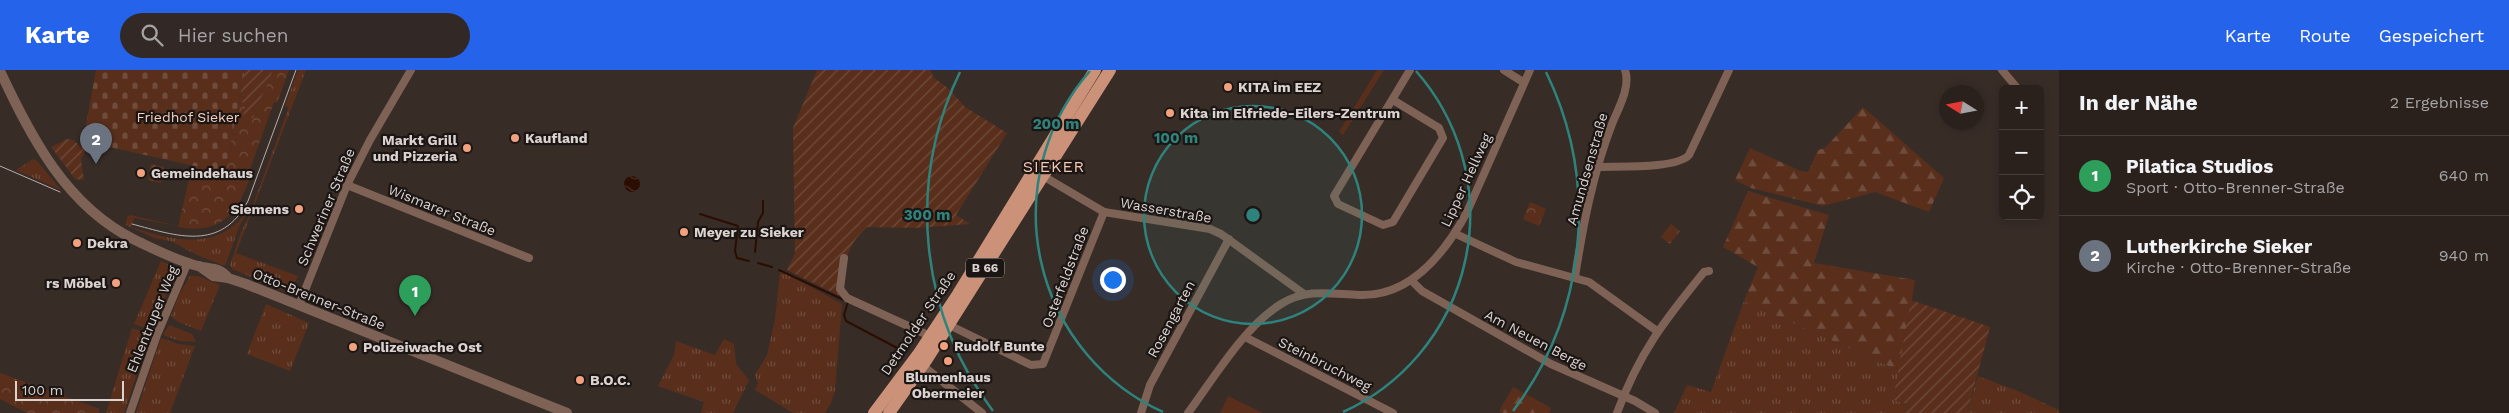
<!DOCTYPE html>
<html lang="de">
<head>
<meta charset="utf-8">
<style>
	:root { --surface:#2a211d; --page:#322926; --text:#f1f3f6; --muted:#a5a3a4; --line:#463e3b; --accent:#2563eb }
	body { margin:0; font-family:"Work Sans",sans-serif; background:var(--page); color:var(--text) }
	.controls { position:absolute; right:15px; top:15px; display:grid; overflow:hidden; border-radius:8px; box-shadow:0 2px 8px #0003 }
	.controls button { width:45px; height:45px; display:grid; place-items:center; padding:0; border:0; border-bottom:1px solid var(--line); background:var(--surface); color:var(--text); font:25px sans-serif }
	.compass { position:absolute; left:1939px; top:15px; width:45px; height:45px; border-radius:50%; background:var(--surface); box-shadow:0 2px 8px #0003; rotate:281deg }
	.scale { position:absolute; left:15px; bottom:12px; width:109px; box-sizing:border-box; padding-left:5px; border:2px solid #dbd3d0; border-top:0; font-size:14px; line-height:18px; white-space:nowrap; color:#dbd3d0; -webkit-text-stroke:4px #1b1614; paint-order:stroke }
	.you { position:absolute; left:1112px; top:209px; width:18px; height:18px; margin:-12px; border:4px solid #fff; border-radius:50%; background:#1a73e8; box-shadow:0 0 0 8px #1a73e833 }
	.badge { display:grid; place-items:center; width:32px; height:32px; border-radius:50%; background:var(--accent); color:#fff; font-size:16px; font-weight:700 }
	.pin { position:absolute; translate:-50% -41px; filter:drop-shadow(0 1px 2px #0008) }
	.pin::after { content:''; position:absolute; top:26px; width:18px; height:15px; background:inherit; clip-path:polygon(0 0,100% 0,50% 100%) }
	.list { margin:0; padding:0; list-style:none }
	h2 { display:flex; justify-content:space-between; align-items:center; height:65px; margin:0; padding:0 20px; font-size:21px }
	h2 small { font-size:16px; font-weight:400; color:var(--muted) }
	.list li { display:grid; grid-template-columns:32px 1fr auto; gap:15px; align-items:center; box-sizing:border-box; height:80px; padding:0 20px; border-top:1px solid var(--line) }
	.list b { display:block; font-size:19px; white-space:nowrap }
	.list p { margin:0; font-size:16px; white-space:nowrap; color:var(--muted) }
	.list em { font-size:16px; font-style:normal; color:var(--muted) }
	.icon { flex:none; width:28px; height:28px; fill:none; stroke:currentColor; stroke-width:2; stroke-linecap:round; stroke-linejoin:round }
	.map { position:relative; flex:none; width:2059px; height:343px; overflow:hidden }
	header { display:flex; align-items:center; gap:30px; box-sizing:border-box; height:70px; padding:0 25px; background:var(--accent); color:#fff }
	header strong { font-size:24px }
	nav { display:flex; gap:28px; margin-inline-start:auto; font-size:18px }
	.search { width:350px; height:45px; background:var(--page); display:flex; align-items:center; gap:12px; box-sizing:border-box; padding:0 18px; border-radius:28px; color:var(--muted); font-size:19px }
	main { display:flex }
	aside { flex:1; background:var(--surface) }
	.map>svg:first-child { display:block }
	.grass { fill:url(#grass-tufts) }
	.forest { fill:url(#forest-firs) }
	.cemetery { fill:url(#cemetery-stones) }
	.park { fill:url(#park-crowns) }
	.garden { fill:url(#garden-furrows) }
	.pitch { fill:#592f1c }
	.water { fill:url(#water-waves) }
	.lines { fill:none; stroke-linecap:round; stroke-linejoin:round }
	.stream { stroke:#2b0d02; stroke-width:2 }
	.minor { stroke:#7e6255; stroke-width:8 }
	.tertiary { stroke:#7e6255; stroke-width:10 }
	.primary { stroke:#cb9279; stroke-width:12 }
	.tram { stroke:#b6adaa; stroke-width:1 }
	.ring { fill:none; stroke:#2e847d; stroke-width:2.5 }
	.poi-dot { fill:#f1a17d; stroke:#1b1614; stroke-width:2 }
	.labels { text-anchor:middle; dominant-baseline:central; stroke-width:4.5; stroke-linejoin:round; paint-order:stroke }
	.shield { fill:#1b1614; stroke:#a19a98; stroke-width:1 }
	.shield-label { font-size:12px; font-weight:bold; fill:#dbd3d0 }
	.poi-label { font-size:14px; font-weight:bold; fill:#dbd3d0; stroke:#1b1614; text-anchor:start }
	.park-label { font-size:14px; fill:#f6d0bf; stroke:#1b1614 }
	.street-label { font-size:14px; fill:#dbd3d0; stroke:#1b1614 }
	.quarter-label { font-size:16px; letter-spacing:1px; fill:#f5c7b3; stroke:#1b1614 }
	.centre { fill:#2e847d; stroke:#1b1614; stroke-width:2.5 }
	.ring-label { font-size:15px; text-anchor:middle; font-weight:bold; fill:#2e847d; stroke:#1b1614; stroke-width:4.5; stroke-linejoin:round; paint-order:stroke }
</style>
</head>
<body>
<header>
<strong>Karte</strong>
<div class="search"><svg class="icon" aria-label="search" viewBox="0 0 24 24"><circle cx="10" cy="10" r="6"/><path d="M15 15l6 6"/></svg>Hier suchen</div>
<nav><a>Karte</a><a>Route</a><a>Gespeichert</a></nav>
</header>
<main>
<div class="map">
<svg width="2059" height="343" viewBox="0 0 2059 343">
	<defs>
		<pattern id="grass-tufts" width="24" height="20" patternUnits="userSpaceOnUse" patternTransform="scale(1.25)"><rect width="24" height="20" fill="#592f1c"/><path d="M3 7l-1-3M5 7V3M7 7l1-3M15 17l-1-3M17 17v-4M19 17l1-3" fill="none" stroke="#704c3c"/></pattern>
		<pattern id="forest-firs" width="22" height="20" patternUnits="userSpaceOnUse" patternTransform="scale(1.25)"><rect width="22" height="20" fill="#592f1c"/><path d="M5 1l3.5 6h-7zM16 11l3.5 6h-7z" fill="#704c3c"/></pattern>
		<pattern id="cemetery-stones" width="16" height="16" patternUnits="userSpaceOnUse" patternTransform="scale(1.25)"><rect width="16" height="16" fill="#592f1c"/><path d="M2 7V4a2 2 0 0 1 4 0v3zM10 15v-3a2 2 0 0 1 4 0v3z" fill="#704c3c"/></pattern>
		<pattern id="park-crowns" width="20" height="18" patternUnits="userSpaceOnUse" patternTransform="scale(1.25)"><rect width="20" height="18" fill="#592f1c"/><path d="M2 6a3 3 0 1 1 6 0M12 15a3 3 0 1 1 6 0" fill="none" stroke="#704c3c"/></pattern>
		<pattern id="garden-furrows" width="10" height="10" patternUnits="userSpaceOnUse" patternTransform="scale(1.25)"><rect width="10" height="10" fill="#592f1c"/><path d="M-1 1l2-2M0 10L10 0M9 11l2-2" fill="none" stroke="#704c3c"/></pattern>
		<pattern id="water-waves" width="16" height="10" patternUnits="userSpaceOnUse" patternTransform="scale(1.25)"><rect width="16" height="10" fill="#2b0d02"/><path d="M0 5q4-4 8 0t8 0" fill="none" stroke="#492f26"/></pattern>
	</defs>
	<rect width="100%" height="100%" fill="#382c27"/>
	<g class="grass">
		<path d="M298,0H306L236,183L298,206L293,216L283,220L232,199L230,195L241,162L248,148L289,37L285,36Z"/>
		<path d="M33,89L37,91L61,120L16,100Z"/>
		<path d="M249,138L239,157L225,196L197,185L171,171L154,168L126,155L127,147L130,145L178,156L134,148L131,157C175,171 220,183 249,138Z"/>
		<path d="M161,191L172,196L175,202L152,261L134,254Z"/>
		<path d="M780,202L785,203L842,234L835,321L831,333L825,343H793L755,320L758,313L755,305L767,285L775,250Z"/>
		<path d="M190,206H198L220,215L201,261L178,252L171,246L179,225Z"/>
		<path d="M1744,231L1900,301L1893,330L1908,334L1904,343H1674L1687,315L1711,322Z"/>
		<path d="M266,234L309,253L290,301L247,284Z"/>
		<path d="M169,255L192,264L196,272L180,271L163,265Z"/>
		<path d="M132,258L150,264L124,343H106Z"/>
		<path d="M161,268L178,274L195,276L170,343H136Z"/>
		<path d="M724,269L734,274L736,294L749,310L733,343H701L704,332L658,316L674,285L676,271L715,285Z"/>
		<path d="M1978,306L2020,322L2059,340V343H1967Z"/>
	</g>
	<g class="forest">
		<path d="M1863,37L1944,108L1929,142L1875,122L1823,136L1751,118L1735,110L1750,78L1801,101L1808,102L1818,80L1825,78Z"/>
		<path d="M1748,121L1829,145L1814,193L1915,210L1900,301L1744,231L1758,197L1723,177Z"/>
		<path d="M1513,317L1551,338L1549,343H1503L1499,341Z"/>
	</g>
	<path class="cemetery" d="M96,0H245L225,103L83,71Z"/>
	<g class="park">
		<path d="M273,0H289L277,33L274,32L249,102L252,103C237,142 224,165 178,157L192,96L225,103L239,32L246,33L253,48Z"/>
		<path d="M1530,132L1546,139L1539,156L1523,149Z"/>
		<path d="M1671,154L1680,161L1670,174L1661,167Z"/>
		<path d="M0,303L100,339L99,343H27L0,329Z"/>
	</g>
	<g class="garden">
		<path d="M245,0H273L253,48L243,46L246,33L239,32Z"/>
		<path d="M817,0H931L933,7L949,19L965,37L1007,63L956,145L970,154L916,158L867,157C843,179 845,196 842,227L787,200L795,183L793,58Z"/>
		<path d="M67,69L73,70L80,76L96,78L85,81L81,90L84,110L75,109L51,77Z"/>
		<path d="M151,94L164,97L161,113L148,110Z"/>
		<path d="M1911,230L1990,257L1967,343H1904L1908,334L1893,330Z"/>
	</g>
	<g class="pitch">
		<path d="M1377,0H1384L1343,65L1339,62Z"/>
		<path d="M1228,326L1263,343H1220Z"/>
	</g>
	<circle class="water" cx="632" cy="114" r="8"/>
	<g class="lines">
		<g class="stream">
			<path d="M700,144L738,156L735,181L737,188L749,191"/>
			<path d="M755,182L758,152L763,143V131"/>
			<path d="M758,193L772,197"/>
			<path d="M779,200L844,230"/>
			<path d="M848,232L844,245L846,251L901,280"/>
		</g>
		<g class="minor">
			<path d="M1504,0L1523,12"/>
			<path d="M2002,0L2018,19"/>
			<path d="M1393,30L1439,58L1443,68L1393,152L1383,155L1338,134L1334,126L1410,0"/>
			<path d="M1599,97C1618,96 1677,99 1689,85L1729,0"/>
			<path d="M1043,106L1104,142L1210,159L1221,164L1304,224"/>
			<path d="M347,115L529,188"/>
			<path d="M1456,164L1516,192L1589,212L1657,261"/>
			<path d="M844,188L840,219L847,228L930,266"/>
			<path d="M1575,207C1583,155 1593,103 1612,54C1618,39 1631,17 1625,0"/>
			<path d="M1411,210L1422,221L1551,294L1635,331L1655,343"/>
			<path d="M299,235L347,115L370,70L411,0"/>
			<path d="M949,255L1031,295L1043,294L1104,142"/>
			<path d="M1245,267L1393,343"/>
			<path d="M923,296L982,343"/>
			<path d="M130,343L157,265L188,192"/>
			<path d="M1141,343L1150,315L1229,169"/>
			<path d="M1188,343C1214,308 1244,257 1281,234C1307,218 1331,224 1359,225C1410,227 1445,183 1467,142L1530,0"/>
			<path d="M1617,343C1639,283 1664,251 1704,202L1709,201"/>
		</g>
		<g class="tertiary">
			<path d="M0,1C31,67 66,136 135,170C154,179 177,191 198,196C210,199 220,197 228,208"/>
			<path d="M199,196L213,206L228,208L246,214L567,343"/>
		</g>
		<g class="primary">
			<path d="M874,343L919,283L958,224L1095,0"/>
			<path d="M889,343L927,289L1110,0"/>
		</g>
		<g class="tram">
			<path d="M0,96L60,122"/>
			<path d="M132,154C177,166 221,182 248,131L296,0"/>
		</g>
	</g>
	<circle cx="1253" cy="145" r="109" fill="#2e847d" fill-opacity=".12"/>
	<g class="ring">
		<circle cx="1253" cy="145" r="109"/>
		<path d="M1163 342A217 217 0 0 1 1090 1M1416 1A217 217 0 0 1 1343 342"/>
		<path d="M993 341A326 326 0 0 1 960 2M1546 2A326 326 0 0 1 1513 341"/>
	</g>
	<g class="poi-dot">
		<circle cx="1228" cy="17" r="5"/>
		<circle cx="1170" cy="43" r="5"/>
		<circle cx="515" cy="68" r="5"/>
		<circle cx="467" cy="78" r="5"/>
		<circle cx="141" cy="103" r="5"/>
		<circle cx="299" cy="139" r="5"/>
		<circle cx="684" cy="162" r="5"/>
		<circle cx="77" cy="173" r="5"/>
		<circle cx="116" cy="213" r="5"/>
		<circle cx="944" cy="276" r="5"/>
		<circle cx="353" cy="277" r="5"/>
		<circle cx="948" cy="291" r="5"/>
		<circle cx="580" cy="310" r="5"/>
	</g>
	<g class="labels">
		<rect class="shield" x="966" y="188.5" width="38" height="19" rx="4"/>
		<g class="shield-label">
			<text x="985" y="198">B 66</text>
		</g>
		<g class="poi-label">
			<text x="1238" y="17">KITA im EEZ</text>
			<text x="1180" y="43">Kita im Elfriede-Eilers-Zentrum</text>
			<text x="525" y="68">Kaufland</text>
			<text x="457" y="70" text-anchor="end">Markt Grill<tspan x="457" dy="16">und Pizzeria</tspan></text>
			<text x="151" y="103">Gemeindehaus</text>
			<text x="289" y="139" text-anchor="end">Siemens</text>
			<text x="694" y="162">Meyer zu Sieker</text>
			<text x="87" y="173">Dekra</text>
			<text x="106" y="213" text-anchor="end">rs Möbel</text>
			<text x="954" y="276">Rudolf Bunte</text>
			<text x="363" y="277">Polizeiwache Ost</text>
			<text x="948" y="307" text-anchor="middle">Blumenhaus<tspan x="948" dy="16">Obermeier</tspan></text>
			<text x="590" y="310">B.O.C.</text>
		</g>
		<g class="park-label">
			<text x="188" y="47">Friedhof Sieker</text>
		</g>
		<g class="street-label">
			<text transform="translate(1587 99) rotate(-74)">Amundsenstraße</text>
			<text transform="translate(1466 110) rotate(-65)">Lipper Hellweg</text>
			<text transform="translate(326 137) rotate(-67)">Schweriner Straße</text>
			<text transform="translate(442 140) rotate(22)">Wismarer Straße</text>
			<text transform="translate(1166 140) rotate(10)">Wasserstraße</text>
			<text transform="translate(1065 207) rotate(-69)">Osterfeldstraße</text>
			<text transform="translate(319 229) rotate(22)">Otto-Brenner-Straße</text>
			<text transform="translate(152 249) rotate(-68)">Ehlentruper Weg</text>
			<text transform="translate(1171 249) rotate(-62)">Rosengarten</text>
			<text transform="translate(918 253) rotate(-56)">Detmolder Straße</text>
			<text transform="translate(1536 270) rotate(28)">Am Neuen Berge</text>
			<text transform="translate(1325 294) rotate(27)">Steinbruchweg</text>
		</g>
		<g class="quarter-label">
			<text x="1054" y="96">SIEKER</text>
		</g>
	</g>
	<circle cx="1253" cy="145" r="8" class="centre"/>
	<g class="ring-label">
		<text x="1056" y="59">200 m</text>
		<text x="1176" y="73">100 m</text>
		<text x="927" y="150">300 m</text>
	</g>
</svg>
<div class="controls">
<button>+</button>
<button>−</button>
<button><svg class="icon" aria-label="locate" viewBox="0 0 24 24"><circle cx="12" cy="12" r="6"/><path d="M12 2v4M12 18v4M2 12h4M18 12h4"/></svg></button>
</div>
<svg class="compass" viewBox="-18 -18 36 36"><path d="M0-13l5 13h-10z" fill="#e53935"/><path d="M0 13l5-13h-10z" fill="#a5a3a4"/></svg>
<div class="scale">100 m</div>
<div class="you"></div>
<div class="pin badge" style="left:415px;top:246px;background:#2e9e5b">1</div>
<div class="pin badge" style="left:96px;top:94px;background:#6b7280">2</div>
</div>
<aside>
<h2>In der Nähe<small>2 Ergebnisse</small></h2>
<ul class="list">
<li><span class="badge" style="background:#2e9e5b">1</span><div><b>Pilatica Studios</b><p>Sport · Otto-Brenner-Straße</p></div><em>640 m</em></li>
<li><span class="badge" style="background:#6b7280">2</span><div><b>Lutherkirche Sieker</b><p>Kirche · Otto-Brenner-Straße</p></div><em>940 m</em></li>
</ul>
</aside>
</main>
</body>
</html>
